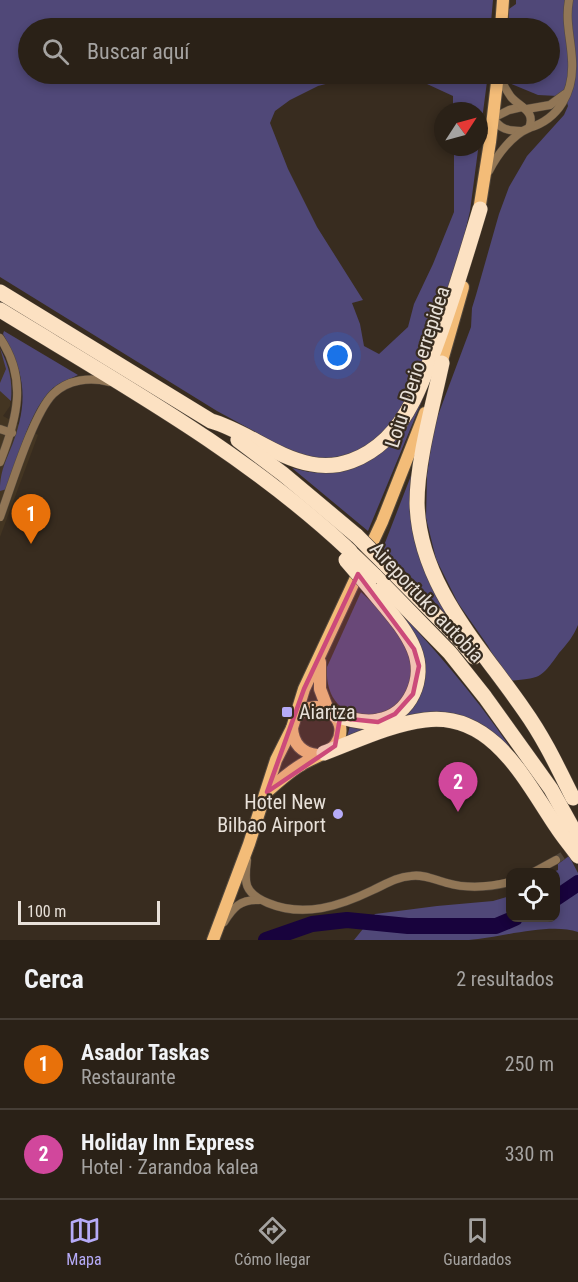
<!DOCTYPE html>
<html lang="es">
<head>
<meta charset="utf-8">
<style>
	:root { --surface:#2a2117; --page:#322920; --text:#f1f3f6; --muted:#a5a3a1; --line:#463e36; --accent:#b6abf8 }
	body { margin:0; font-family:"Roboto Condensed",sans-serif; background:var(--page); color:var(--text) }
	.controls { position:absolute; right:18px; bottom:18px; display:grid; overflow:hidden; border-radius:12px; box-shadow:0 3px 9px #0003 }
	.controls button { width:54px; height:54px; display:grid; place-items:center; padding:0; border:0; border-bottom:2px solid var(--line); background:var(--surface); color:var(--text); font:30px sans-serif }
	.compass { position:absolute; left:434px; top:102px; width:54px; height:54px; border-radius:50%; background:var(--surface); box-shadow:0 3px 9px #0003; rotate:54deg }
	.scale { position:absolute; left:18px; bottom:15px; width:142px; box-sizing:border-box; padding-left:6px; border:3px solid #e8e1d9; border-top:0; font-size:16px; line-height:21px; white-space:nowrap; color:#e8e1d9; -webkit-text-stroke:4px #382c1f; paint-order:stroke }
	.you { position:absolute; left:338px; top:356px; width:21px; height:21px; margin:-15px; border:4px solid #fff; border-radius:50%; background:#1a73e8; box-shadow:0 0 0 9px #1a73e833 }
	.badge { display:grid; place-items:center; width:39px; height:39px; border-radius:50%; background:var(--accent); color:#fff; font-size:20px; font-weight:700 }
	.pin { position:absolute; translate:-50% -50px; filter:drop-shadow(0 2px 3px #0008) }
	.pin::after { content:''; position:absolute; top:32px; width:21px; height:18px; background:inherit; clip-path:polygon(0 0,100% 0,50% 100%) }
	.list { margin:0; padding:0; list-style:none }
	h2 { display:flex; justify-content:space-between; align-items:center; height:78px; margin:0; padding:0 24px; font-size:26px }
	h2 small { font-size:20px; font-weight:400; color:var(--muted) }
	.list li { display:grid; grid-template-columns:39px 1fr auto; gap:18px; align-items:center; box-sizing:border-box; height:90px; padding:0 24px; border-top:2px solid var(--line) }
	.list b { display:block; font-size:22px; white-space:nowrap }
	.list p { margin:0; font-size:20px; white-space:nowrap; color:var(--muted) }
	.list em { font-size:20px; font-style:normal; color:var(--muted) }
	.icon { flex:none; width:33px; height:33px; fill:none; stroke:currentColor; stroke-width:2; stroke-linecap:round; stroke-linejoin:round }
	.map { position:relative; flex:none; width:578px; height:940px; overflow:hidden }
	.search { position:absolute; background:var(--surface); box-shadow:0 3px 9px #0003; left:18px; right:18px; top:18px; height:66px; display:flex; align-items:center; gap:15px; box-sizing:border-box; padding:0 21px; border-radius:33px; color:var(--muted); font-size:22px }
	.sheet { height:258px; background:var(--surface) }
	nav { display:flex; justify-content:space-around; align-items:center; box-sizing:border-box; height:84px; border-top:2px solid var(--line); background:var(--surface); font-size:16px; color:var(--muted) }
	nav a { display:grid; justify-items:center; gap:3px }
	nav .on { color:var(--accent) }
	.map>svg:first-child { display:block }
	.built { fill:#433522 }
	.green { fill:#504878; fill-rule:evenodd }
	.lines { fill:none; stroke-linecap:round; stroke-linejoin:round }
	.river { stroke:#18033d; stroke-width:16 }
	.street-tunnel { stroke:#52473b; stroke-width:8; stroke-dasharray:8 4; stroke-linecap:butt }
	.street-casing { stroke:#54493d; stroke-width:9 }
	.primary-casing { stroke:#54493d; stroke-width:14 }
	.highway-casing { stroke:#54493d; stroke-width:16 }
	.street { stroke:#917656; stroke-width:8 }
	.primary { stroke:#f3bc78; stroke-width:12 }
	.highway { stroke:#fce1c2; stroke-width:15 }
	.highway-bridge-casing { stroke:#54493d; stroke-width:16; stroke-linecap:butt }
	.highway-bridge { stroke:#fce1c2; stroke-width:15 }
	.marked { fill:#cc4a7a; fill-opacity:0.2; stroke:#cc4a7a; stroke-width:4.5; stroke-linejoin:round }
	.poi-dot { fill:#b6abf8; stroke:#382c1f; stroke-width:2 }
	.labels { text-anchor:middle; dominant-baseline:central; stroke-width:4.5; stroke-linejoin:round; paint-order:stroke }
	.street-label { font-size:20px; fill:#e8e1d9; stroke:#382c1f }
	.poi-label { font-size:20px; fill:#e8e1d9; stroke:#382c1f; text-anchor:start }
</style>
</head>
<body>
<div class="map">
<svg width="578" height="940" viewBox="0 0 578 940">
	<rect width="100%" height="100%" fill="#382c1f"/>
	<path class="built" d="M0,348L10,371L12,383L10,406L3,416L38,435L0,537Z"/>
	<g class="green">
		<path d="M0,0H493L491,22L486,24V28H28V74H488L470,211L457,267L420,367L399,416L384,435L362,451L342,456L316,460L294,453L217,411L0,277ZM422,75L427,84L453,96V111H479V147H454V212L433,264L414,304L408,327L379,354L364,346L360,324L352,303L363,300L317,227L288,169L270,123L275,111L290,100L318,86L341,80L392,82Z"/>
		<path d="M516,0H578V625C573,637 567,644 559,653C540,680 540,678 507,681L488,646L458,603L436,559L426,518L427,475L434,426L471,327L472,308L476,295L499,214L509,187L527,156L564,115L568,106L567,102L557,96L538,95L509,83V74H550V28H509V9L516,4Z"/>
		<path d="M4,331L78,375C70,379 60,382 53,388C29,410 18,459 7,489L0,491C0,468 8,458 15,437C29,397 23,370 3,334Z"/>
		<path d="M0,348C9,366 13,381 11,401L0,391V383L6,369Z"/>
		<path d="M429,384L368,531L292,468L309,472L326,473L344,471L366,462Z"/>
		<path d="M419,455L412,528L420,556L461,630L383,548Z"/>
		<path d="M361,592C379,609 404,633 410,658C426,725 322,741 327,667Z"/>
		<path d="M385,596C435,649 484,705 523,767L465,719L346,740L350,726H377L424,680Z"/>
		<path d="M569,856L578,873V932C549,922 499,938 469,940C431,940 392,940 354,940L375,914L437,906L493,901L510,896V918H556V872H553L558,870V864Z"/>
	</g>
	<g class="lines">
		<g class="river">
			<path d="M556,898L578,883"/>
			<path d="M266,940L312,924L347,920L408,926H496L515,918"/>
		</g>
		<path class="street-tunnel" d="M556,860L574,848"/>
		<defs>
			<g id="street">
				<path d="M527,109L550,105L565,94"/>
				<path d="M529,128C559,119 574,92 572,60C571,39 565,21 569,0"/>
				<path d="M521,131C508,131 500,129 493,118L509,110L522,107"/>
				<path d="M489,171C497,155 512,135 529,128C536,111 521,108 511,97C506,90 502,82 498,75"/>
				<path d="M0,338C28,379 17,419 0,462"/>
				<path d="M0,429L12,433"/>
				<path d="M0,517C11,487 33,414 53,394C68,379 91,377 109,382"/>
				<path d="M247,860C244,883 244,893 268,903C304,918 340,906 373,890C386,884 397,877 411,876C424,874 435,880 447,883C468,889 490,887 510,882"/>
				<path d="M534,872L556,860"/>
				<path d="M224,922C233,908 240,899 259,900"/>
			</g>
			<g id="primary">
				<path d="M501,28L503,0"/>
				<path d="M478,217L490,142L498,74"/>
				<path d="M439,371L463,287"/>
				<path d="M320,662V689L328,710"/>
				<path d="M292,728C293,744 302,753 317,755"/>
				<path d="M268,791C278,782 289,772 301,765C311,758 330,753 336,744C353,719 317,692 296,717"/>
				<path d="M213,940L249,844L276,760L292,728L304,689L382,522L425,413"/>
			</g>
			<g id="highway">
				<path d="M0,292L211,421C246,431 275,457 311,464C339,470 366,458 386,439C411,415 423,379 435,348C452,302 466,256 480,209"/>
				<path d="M0,310C121,384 246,453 350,551"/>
				<path d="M442,363C433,405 417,461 417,503C419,585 480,646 524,710C544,738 558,768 573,798"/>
				<path d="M238,440L283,474L357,536"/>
				<path d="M383,562L459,639L474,657"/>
				<path d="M375,576L450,653L485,697L551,789L578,838"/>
				<path d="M334,714C347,719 364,724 378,721C411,715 426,678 414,649C405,627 386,608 371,589"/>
				<path d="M324,753C356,741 391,724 425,720C492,711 525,780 556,826C563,837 571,846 578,856"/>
			</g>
		</defs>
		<use href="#street" class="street-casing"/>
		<use href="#primary" class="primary-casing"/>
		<use href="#highway" class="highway-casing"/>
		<use href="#street" class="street"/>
		<use href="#primary" class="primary"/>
		<use href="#highway" class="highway"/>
		<defs>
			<g id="highway-bridge">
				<path d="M357,536L383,562"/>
				<path d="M352,554L375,576"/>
				<path d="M346,560L371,589"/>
			</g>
		</defs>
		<use href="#highway-bridge" class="highway-bridge-casing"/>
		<use href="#highway-bridge" class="highway-bridge"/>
	</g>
	<path class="marked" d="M358,574L414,649L419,666L413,694L395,714L378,722L340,718L335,746L267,792L304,689Z"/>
	<g class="poi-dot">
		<rect x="281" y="706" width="12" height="12" rx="3"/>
		<circle cx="338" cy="814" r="6"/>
	</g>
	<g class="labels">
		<g class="street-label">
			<text transform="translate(417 367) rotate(-72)">Loiu - Derio errepidea</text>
			<text transform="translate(427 602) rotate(47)">Aireportuko autobia</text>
		</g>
		<g class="poi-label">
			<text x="299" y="712">Aiartza</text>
			<text x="326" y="802" text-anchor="end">Hotel New<tspan x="326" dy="23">Bilbao Airport</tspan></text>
		</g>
	</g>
</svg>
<div class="controls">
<button><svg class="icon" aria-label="locate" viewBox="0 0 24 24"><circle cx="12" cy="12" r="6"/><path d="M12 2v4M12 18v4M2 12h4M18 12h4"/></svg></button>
</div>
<svg class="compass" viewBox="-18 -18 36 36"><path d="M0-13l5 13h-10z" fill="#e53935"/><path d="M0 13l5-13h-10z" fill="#a5a3a1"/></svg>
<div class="scale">100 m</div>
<div class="you"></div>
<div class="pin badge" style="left:31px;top:544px;background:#e8710a">1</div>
<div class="pin badge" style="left:458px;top:812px;background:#d1479c">2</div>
<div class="search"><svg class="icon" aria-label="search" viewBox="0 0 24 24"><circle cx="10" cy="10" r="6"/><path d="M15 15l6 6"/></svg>Buscar aquí</div>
</div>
<section class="sheet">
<h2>Cerca<small>2 resultados</small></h2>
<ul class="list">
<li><span class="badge" style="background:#e8710a">1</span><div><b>Asador Taskas</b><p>Restaurante</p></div><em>250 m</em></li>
<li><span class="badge" style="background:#d1479c">2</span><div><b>Holiday Inn Express</b><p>Hotel · Zarandoa kalea</p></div><em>330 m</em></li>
</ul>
</section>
<nav>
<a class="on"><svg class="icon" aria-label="map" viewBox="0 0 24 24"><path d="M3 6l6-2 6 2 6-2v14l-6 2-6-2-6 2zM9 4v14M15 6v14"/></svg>Mapa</a>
<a><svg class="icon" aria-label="directions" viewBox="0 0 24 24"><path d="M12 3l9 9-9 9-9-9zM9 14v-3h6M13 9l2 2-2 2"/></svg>Cómo llegar</a>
<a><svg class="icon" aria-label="saved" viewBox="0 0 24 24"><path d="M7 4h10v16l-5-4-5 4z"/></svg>Guardados</a>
</nav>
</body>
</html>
